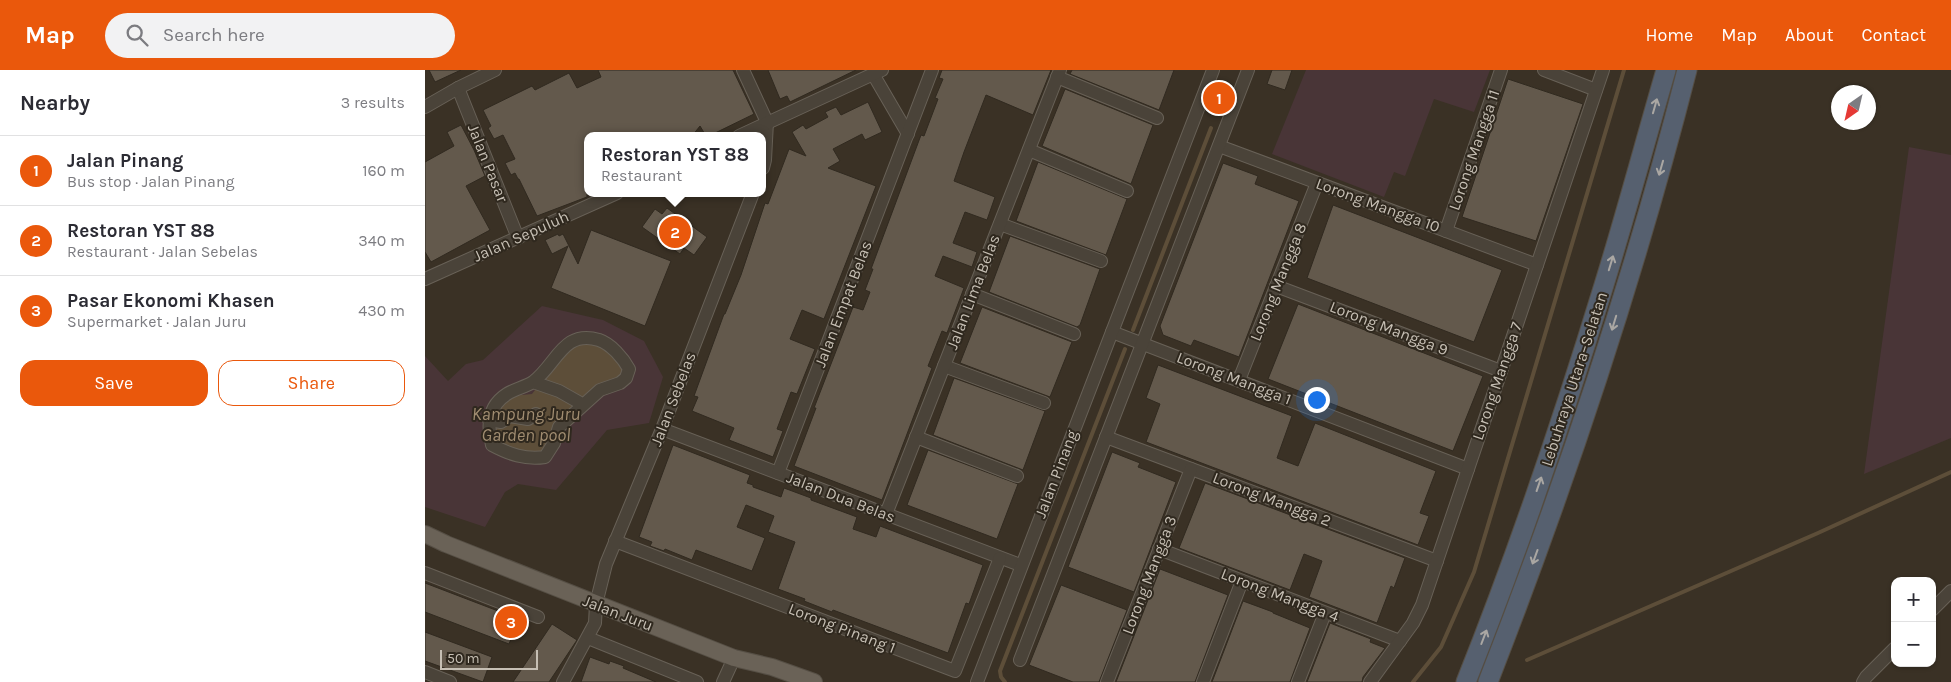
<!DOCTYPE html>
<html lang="en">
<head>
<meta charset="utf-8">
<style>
	:root { --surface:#fff; --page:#f2f2f3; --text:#2b2b33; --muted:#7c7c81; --line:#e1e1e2; --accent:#ea580c }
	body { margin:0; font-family:Karla,sans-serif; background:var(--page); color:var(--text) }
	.controls { position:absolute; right:15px; bottom:15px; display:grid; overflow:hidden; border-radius:10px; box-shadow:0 1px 4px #0004 }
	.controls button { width:45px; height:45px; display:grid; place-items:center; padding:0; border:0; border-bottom:1px solid var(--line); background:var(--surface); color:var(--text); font:25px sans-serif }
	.compass { position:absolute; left:1406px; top:15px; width:45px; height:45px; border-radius:50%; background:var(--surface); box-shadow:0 1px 4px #0004; rotate:214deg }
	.scale { position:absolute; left:15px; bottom:12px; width:98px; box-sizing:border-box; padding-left:5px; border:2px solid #c6bfb4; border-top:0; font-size:14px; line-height:18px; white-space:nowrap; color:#c6bfb4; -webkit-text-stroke:4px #2f281e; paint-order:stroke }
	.you { position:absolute; left:891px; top:329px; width:18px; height:18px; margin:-12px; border:4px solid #fff; border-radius:50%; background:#1a73e8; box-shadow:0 0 0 8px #1a73e833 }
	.badge { display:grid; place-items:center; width:32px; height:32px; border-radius:50%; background:var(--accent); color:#fff; font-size:16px; font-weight:700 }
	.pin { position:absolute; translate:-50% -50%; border:2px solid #fff; box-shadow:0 1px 5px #0006 }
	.popup { position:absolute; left:159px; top:62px; width:182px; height:65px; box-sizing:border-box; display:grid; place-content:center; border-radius:10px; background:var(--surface); filter:drop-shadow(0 1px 4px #0005); font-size:16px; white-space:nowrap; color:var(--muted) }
	.popup b { font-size:19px; color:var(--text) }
	.popup::after { content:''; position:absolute; left:50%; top:100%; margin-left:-10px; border:10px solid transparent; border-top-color:var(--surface) }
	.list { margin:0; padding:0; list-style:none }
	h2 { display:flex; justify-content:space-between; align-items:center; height:65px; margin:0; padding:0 20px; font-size:21px }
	h2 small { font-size:16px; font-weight:400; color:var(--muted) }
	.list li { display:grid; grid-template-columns:32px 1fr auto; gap:15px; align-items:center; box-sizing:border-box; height:70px; padding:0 20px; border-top:1px solid var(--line) }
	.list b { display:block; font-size:19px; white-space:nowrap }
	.list p { margin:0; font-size:16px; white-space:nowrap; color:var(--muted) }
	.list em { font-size:16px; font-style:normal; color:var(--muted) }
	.actions { display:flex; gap:10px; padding:15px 20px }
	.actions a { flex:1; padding:11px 0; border:1px solid var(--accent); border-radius:15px; text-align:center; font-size:18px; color:var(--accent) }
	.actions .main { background:var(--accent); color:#fff }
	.icon { flex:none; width:28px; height:28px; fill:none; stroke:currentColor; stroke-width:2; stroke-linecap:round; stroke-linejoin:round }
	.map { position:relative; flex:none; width:1526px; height:612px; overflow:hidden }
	header { display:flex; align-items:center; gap:30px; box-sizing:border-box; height:70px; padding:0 25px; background:var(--accent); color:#fff }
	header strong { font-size:24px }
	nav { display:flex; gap:28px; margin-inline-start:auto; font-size:18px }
	.search { width:350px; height:45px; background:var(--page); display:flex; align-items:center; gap:12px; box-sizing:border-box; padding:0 18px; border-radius:28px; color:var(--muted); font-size:19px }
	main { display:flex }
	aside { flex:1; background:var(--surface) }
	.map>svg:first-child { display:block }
	.green { fill:#493537 }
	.water { fill:#5d4e39 }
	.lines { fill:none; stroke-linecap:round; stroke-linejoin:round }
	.stream { stroke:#5d4e39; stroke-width:4 }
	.building { fill:#63594c; stroke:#312a20 }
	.minor-casing { stroke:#686157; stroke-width:14 }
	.major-casing { stroke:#564f45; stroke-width:18 }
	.highway-casing { stroke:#554e44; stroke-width:21 }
	.minor { stroke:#4a4339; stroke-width:12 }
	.major { stroke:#6a6257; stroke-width:16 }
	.highway { stroke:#56606f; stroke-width:19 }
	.oneway { stroke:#aaa7a3 }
	.labels { text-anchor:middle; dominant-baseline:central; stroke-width:4; stroke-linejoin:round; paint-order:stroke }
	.street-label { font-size:16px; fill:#c6bfb4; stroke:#2f281e }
	.water-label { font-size:18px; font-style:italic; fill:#a18d71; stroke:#2f281e }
</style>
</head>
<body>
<header>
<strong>Map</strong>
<div class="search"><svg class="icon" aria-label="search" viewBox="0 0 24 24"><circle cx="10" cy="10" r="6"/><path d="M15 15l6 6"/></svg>Search here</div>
<nav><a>Home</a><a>Map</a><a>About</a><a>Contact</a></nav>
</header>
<main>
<aside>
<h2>Nearby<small>3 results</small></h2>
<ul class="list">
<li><span class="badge">1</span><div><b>Jalan Pinang</b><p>Bus stop · Jalan Pinang</p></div><em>160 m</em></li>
<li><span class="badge">2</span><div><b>Restoran YST 88</b><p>Restaurant · Jalan Sebelas</p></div><em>340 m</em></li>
<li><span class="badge">3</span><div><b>Pasar Ekonomi Khasen</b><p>Supermarket · Jalan Juru</p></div><em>430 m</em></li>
</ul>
<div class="actions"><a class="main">Save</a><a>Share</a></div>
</aside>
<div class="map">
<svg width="1526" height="612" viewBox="0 0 1526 612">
	<rect width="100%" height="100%" fill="#3a3125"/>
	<g class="green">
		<path d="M881,0H1065L1049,42L1009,29L980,106L969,102L959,127L847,84Z"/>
		<path d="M1484,77L1526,85V368L1439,404Z"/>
		<path d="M117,236L178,250L219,271L238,307L224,353L182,360L131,420L93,414L80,422L60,457L0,437V286L23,311L41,294L58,290Z"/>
	</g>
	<path class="water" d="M154,270L179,274L199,298L193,311L177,313L119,384L105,386L70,374L65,353L78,333L86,326L107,324L143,277Z"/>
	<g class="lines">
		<g class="stream">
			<path d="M708,260L786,58"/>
			<path d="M1102,590L1393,463L1526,402"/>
			<path d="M580,612L576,607L575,601L700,279"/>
			<path d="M988,612L1016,577L1049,502L1199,0"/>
		</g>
	</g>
	<g class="building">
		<path d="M4,0H36L10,12Z"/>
		<path d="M173,0H308L329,44L284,66H281L275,56L267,66H162V127L112,146L94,109H93L90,103L86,105L80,93L90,89L78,65L69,69L63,58L66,56L58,40L107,16L110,20L144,3L152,18L176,7Z"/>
		<path d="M343,0H431L365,32L362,26L355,29Z"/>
		<path d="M517,0H626L608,45L561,25L539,82L529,111L570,127L562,150L540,142L528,173L552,182L547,197L518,186L510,206L539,218L522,263L517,261L503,296L507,298L457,430L369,396L391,338H389L428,237L438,240L445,222L440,220L448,199H446L496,65L499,66L513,29L510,28L518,9L514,8Z"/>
		<path d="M647,0H749L734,40L645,4Z"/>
		<path d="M847,0H867L860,20L842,14Z"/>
		<path d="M1083,9L1158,34L1111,171L1037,147Z"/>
		<path d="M640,19L728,55L706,114L617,76Z"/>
		<path d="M443,32L457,62L440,70L437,64L408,79L415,91L403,98L451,116L399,249L377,240L365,269L390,279L372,324L366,322L352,359L358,361L348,387L304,370L309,358L267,341L273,327L269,326L299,244H300L316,205L340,133L343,134L364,79L381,86L367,62L378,55L381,59L403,47L400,42L411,37L416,45Z"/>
		<path d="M36,55L49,80L60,106L41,116L65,160L6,192L0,182V92L29,76L22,62Z"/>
		<path d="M613,92L702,129L681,185L591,151Z"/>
		<path d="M798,93L833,106L830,114L874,131L814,287L769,270L766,276L738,265L735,256Z"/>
		<path d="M908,135L1077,200L1049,272L882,208Z"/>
		<path d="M242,138L282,167L269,185L259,178L255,184L217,157L230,139L237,144Z"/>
		<path d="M166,160L246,191L220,256L126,218L143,176L127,184L120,170L133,164L134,166L138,164L153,194Z"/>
		<path d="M585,166L675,199L655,255L652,257L564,222Z"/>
		<path d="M873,234L1058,306L1028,381L843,309Z"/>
		<path d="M557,237L647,272L625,327L535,293Z"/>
		<path d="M733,295L867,346L852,388L873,396L890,353L1011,401L995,443L1004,446L993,475L721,372L735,334L721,328Z"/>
		<path d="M529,308L620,341L598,400L508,365Z"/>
		<path d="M248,375L325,405L322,413L328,415V417L356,427L359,418L386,428V430L432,447L428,459L451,467L455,456L558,495L544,534L541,533L523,583L408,540L407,542L379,531L380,529L353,519L370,472L343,462L349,446L321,435L312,457L340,468L327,501L271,480L267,490L240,479L239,481L225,476L227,472L214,467Z"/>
		<path d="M503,380L593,414L572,469L482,435Z"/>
		<path d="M687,382L715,393L713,397L751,412L709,522L643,497Z"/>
		<path d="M780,413L980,488L969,518L966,516L952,553L884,527L897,491L879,484L865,520L754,478Z"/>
		<path d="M735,499L803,525L770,612H691Z"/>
		<path d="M0,513L94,549L84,574L0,542Z"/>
		<path d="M636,515L702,540L674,612H648L604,595Z"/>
		<path d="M818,531L848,542V543L885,558L865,612H787Z"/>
		<path d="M905,553L946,569L945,572L960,578L938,607L937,612H882Z"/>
		<path d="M127,554L152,570L124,612H88Z"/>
		<path d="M0,562L67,587L58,612L0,591Z"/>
		<path d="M165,587L184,594L185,591L199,596L198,598L231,612H156Z"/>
	</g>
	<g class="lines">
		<defs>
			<g id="minor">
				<path d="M318,0L342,52L340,90L338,98"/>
				<path d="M1119,0L1171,20"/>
				<path d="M448,4L483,64"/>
				<path d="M632,7L732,48"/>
				<path d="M33,18L93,168"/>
				<path d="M0,37L33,18L70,0"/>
				<path d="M314,66L457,0"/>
				<path d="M794,76L1112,195"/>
				<path d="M604,80L702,121"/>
				<path d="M575,154L676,191"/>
				<path d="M1021,161L1076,0"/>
				<path d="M0,209L192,123"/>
				<path d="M851,216L1076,301"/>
				<path d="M547,224L649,264"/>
				<path d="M687,262L1043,399"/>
				<path d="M519,296L619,333"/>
				<path d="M814,310L892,113"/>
				<path d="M108,312C132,294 138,259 174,270C186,274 198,288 204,299L201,308L195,313L175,320L134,357L129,373L120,387C100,390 84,384 67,375C62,355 63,336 82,324C90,319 100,317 108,312L134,321L157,334"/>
				<path d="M64,350L76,352L85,346L103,349L111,344"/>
				<path d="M237,359L595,495"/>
				<path d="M491,367L592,406"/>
				<path d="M681,367L1012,491"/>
				<path d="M353,403L507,0"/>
				<path d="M461,444L635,0"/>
				<path d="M190,471L530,601L575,488"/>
				<path d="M734,479L975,571"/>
				<path d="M0,503L113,547"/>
				<path d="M1507,540L1526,521"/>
				<path d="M163,568L272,612"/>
				<path d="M595,590L823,0"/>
				<path d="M0,602L25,612"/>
				<path d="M138,612L170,553L171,534L181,494L237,359L328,123"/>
				<path d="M298,612L309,588"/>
				<path d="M552,612L788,0"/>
				<path d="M682,612L766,399"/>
				<path d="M778,612L817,511"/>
				<path d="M873,612L900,543"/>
				<path d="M945,612L988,553L997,535L1178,0"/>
				<path d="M1438,612L1441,607L1470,578"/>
			</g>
			<path id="major" d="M0,464L21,474L309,588L347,597L389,612"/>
			<g id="highway">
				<path d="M1041,612C1093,482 1138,349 1179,215C1201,144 1220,72 1241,0"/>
				<path d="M1063,612C1141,412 1209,208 1262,0"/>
			</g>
		</defs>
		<use href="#minor" class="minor-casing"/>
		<use href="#major" class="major-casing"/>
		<use href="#highway" class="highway-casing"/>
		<use href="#minor" class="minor"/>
		<use href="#major" class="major"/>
		<use href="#highway" class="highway"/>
	</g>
	<defs><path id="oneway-shaft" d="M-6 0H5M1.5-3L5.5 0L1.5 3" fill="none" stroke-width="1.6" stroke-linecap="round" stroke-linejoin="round" transform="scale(1.25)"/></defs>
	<g class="oneway">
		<use href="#oneway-shaft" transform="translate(1230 36) rotate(-74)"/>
		<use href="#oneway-shaft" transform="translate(1236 98) rotate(106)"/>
		<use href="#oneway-shaft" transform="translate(1186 193) rotate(-73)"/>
		<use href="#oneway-shaft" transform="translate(1189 253) rotate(107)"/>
		<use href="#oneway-shaft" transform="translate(1114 414) rotate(-71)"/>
		<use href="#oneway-shaft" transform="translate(1110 487) rotate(110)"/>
		<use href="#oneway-shaft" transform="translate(1059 567) rotate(-69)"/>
	</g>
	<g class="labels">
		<g class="street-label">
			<text transform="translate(1049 80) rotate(-71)">Lorong Mangga 11</text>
			<text transform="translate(63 93) rotate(68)">Jalan Pasar</text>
			<text transform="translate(953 135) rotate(20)">Lorong Mangga 10</text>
			<text transform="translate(96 166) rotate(-24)">Jalan Sepuluh</text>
			<text transform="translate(853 212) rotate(-68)">Lorong Mangga 8</text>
			<text transform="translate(548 222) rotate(-69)">Jalan Lima Belas</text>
			<text transform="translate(418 234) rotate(-69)">Jalan Empat Belas</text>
			<text transform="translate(964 258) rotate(21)">Lorong Mangga 9</text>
			<text transform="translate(809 308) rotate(21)">Lorong Mangga 1</text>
			<text transform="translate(1149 309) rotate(-72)">Lebuhraya Utara–Selatan</text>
			<text transform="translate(1072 311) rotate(-71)">Lorong Mangga 7</text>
			<text transform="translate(248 329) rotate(-69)">Jalan Sebelas</text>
			<text transform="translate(631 404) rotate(-69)">Jalan Pinang</text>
			<text transform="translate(416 427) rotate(21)">Jalan Dua Belas</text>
			<text transform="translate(847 429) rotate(21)">Lorong Mangga 2</text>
			<text transform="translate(724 505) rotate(-69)">Lorong Mangga 3</text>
			<text transform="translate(855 525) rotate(21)">Lorong Mangga 4</text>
			<text transform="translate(193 543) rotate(21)">Jalan Juru</text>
			<text transform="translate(417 558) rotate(21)">Lorong Pinang 1</text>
		</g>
		<g class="water-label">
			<text x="101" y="344">Kampung Juru<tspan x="101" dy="21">Garden pool</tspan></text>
		</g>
	</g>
</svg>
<div class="controls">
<button>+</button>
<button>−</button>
</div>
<svg class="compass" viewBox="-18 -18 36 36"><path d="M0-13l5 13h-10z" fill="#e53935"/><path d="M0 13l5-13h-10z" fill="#7c7c81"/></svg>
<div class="scale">50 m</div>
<div class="you"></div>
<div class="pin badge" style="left:794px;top:28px">1</div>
<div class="pin badge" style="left:250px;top:162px">2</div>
<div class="popup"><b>Restoran YST 88</b>Restaurant</div>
<div class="pin badge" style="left:86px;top:552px">3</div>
</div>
</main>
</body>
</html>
